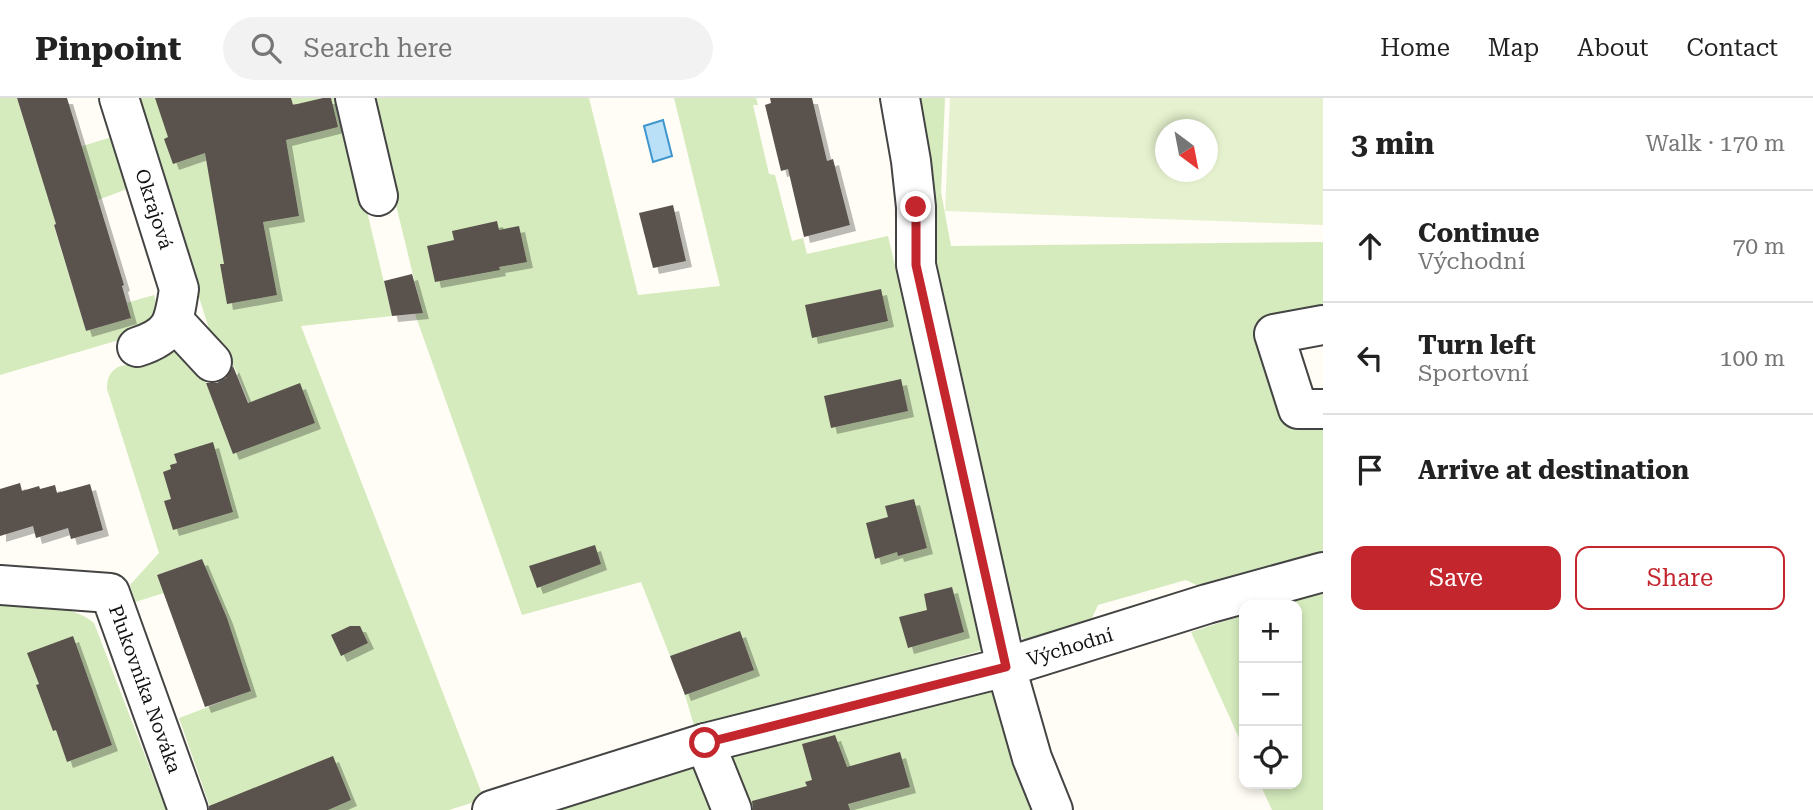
<!DOCTYPE html>
<html lang="en">
<head>
<meta charset="utf-8">
<style>
	:root { --surface:#fff; --page:#f2f2f2; --text:#222; --muted:#767676; --line:#e0e0e0; --accent:#c4262e }
	body { margin:0; font-family:"Roboto Serif",serif; background:var(--page); color:var(--text) }
	.controls { position:absolute; right:21px; bottom:21px; display:grid; overflow:hidden; border-radius:14px; box-shadow:0 4px 10px #0003 }
	.controls button { width:63px; height:63px; display:grid; place-items:center; padding:0; border:0; border-bottom:2px solid var(--line); background:var(--surface); color:var(--text); font:35px sans-serif }
	.compass { position:absolute; left:1155px; top:21px; width:63px; height:63px; border-radius:50%; background:var(--surface); box-shadow:0 4px 10px #0003; rotate:148deg }
	.stop { position:absolute; width:21px; height:21px; margin:-16px; border:5px solid #c4262e; border-radius:50%; background:#fff }
	.stop.end { background:#c4262e; border-color:#fff; box-shadow:0 2px 7px #0008 }
	.list { margin:0; padding:0; list-style:none }
	h2 { display:flex; justify-content:space-between; align-items:center; height:91px; margin:0; padding:0 28px; font-size:30px }
	h2 small { font-size:23px; font-weight:400; color:var(--muted) }
	.list li { display:grid; grid-template-columns:46px 1fr auto; gap:21px; align-items:center; box-sizing:border-box; height:112px; padding:0 28px; border-top:2px solid var(--line) }
	.list b { display:block; font-size:26px; white-space:nowrap }
	.list p { margin:0; font-size:23px; white-space:nowrap; color:var(--muted) }
	.list em { font-size:23px; font-style:normal; color:var(--muted) }
	.actions { display:flex; gap:14px; padding:21px 28px }
	.actions a { flex:1; padding:16px 0; border:2px solid var(--accent); border-radius:14px; text-align:center; font-size:24px; color:var(--accent) }
	.actions .main { background:var(--accent); color:#fff }
	.icon { flex:none; width:38px; height:38px; fill:none; stroke:currentColor; stroke-width:2; stroke-linecap:round; stroke-linejoin:round }
	.map { position:relative; flex:none; width:1323px; height:712px; overflow:hidden }
	header { display:flex; align-items:center; gap:42px; box-sizing:border-box; height:98px; padding:0 35px; background:var(--surface); border-bottom:2px solid var(--line) }
	header strong { font-size:33px }
	nav { display:flex; gap:38px; margin-inline-start:auto; font-size:24px }
	.search { width:490px; height:63px; background:var(--page); display:flex; align-items:center; gap:18px; box-sizing:border-box; padding:0 24px; border-radius:38px; color:var(--muted); font-size:26px }
	main { display:flex }
	aside { flex:1; background:var(--surface) }
	.map>svg:first-child { display:block }
	.green { fill:#d5ebbd }
	.pitch { fill:#e6f2cf; fill-rule:evenodd }
	.water { fill:#b9e0f7; stroke:#3f96cf; stroke-width:2 }
	.building { fill:#5a524d; filter:url(#shadow) }
	.lines { fill:none; stroke-linecap:round; stroke-linejoin:round }
	.minor-casing { stroke:#444; stroke-width:42 }
	.minor { stroke:#fff; stroke-width:38 }
	.route { stroke:#c4262e; stroke-width:9 }
	.labels { text-anchor:middle; dominant-baseline:central; stroke-width:7; stroke-linejoin:round; paint-order:stroke }
	.street-label { font-size:19px; fill:#111; stroke:#fff }
</style>
</head>
<body>
<header>
<strong>Pinpoint</strong>
<div class="search"><svg class="icon" aria-label="search" viewBox="0 0 24 24"><circle cx="10" cy="10" r="6"/><path d="M15 15l6 6"/></svg>Search here</div>
<nav><a>Home</a><a>Map</a><a>About</a><a>Contact</a></nav>
</header>
<main>
<div class="map">
<svg width="1323" height="712" viewBox="0 0 1323 712">
	<defs>
		<filter id="shadow"><feDropShadow dx="6" dy="6" stdDeviation="0" flood-color="#0004"/></filter>
	</defs>
	<rect width="100%" height="100%" fill="#fffdf5"/>
	<g class="green">
		<path d="M0,0H17L36,62L112,39L127,91L98,102L54,128L86,233L130,220L126,205L154,197L158,212L143,235L0,277Z"/>
		<path d="M136,0H340L392,218L301,228L484,701L449,712H211L179,620L250,593L224,514L202,461L157,477L164,495L135,504L130,487L159,455L107,291C107,281 109,274 118,269L174,253L183,252L204,279L234,356L249,350V305L234,268L227,270L211,237Z"/>
		<path d="M370,0H589L638,197L720,188L674,0H756L758,7H753L769,76L775,77L792,143L803,140L807,156L888,138L987,551L695,631L685,597L754,571L740,533L670,558L641,484L522,517L415,216L422,214Z"/>
		<path d="M909,0H945L941,94L951,148L1323,144V216L1259,228L1323,319V463L1213,495L1186,482L1098,507L1088,529L1027,544L1013,531L928,174Z"/>
		<path d="M1323,493V712H1272L1260,686H1297V507H1277Z"/>
		<path d="M0,506C28,507 73,506 94,525L166,712H0Z"/>
		<path d="M1244,517V651L1191,534Z"/>
		<path d="M992,579L1038,712H754L728,651Z"/>
		<path d="M698,661L720,712H538Z"/>
	</g>
	<path class="pitch" d="M950,0H1323V127L945,113ZM1166,32H1208V74H1166Z"/>
	<path class="water" d="M663,22L672,58L653,64L644,28Z"/>
	<g class="building">
		<path d="M17,0H67L124,187L122,188L131,220L86,233L54,127L56,126Z"/>
		<path d="M155,0H291L293,7L323,0H331L338,29L286,42L299,118L263,124L277,197L227,206L220,166H224L205,55L173,66L164,41L168,39Z"/>
		<path d="M770,0H812L827,63L833,61L850,127L804,139L788,71L781,73L765,7L771,5Z"/>
		<path d="M673,107L686,163L653,170L639,115Z"/>
		<path d="M497,123L499,132L519,128L527,164L499,169L500,172L435,184L427,148L454,142L452,133Z"/>
		<path d="M412,176L423,215L392,218L384,183Z"/>
		<path d="M881,191L888,223L812,240L805,207Z"/>
		<path d="M233,268L248,305L300,285L315,325L233,356L206,285H217L226,280Z"/>
		<path d="M901,281L908,313L831,330L824,298Z"/>
		<path d="M213,344L233,414L173,432L164,403L171,401L163,374L171,371L170,367L177,365L174,356Z"/>
		<path d="M20,385L22,393L39,388L40,391L55,387L57,395L90,386L103,432L71,441L68,430L36,440L33,428L0,438V391Z"/>
		<path d="M914,401L927,450L898,458L897,454L875,461L866,425L888,419L885,408Z"/>
		<path d="M595,447L601,466L537,490L529,468Z"/>
		<path d="M202,461L227,520L251,593L205,609L157,477Z"/>
		<path d="M952,489L964,534L908,550L899,519L927,512L924,496Z"/>
		<path d="M350,528H360L368,545L341,558L331,537Z"/>
		<path d="M740,533L754,572L685,597L670,558Z"/>
		<path d="M73,538L112,647L67,664L56,632L53,633L36,587L39,586L27,555Z"/>
		<path d="M835,637L847,669L900,654L910,689L848,706L850,712H753L752,703L807,688L805,684L812,682L802,646Z"/>
		<path d="M333,658L351,702L328,712H209V708Z"/>
	</g>
	<g class="lines">
		<defs>
			<g id="minor">
				<path d="M119,0L179,191C174,225 172,238 137,249"/>
				<path d="M355,0L378,98"/>
				<path d="M900,0L911,63L916,109V167L1006,569L1032,660L1053,712"/>
				<path d="M174,223L212,264"/>
				<path d="M1323,227L1274,236L1298,311H1323"/>
				<path d="M0,487L110,495L188,712"/>
				<path d="M705,645L732,712"/>
				<path d="M492,712L705,645L1006,569L1207,506L1323,474"/>
			</g>
		</defs>
		<use href="#minor" class="minor-casing"/>
		<use href="#minor" class="minor"/>
	</g>
	<g class="lines">
		<path class="route" d="M705,645L1006,569L916,167V109"/>
	</g>
	<g class="labels">
		<g class="street-label">
			<text transform="translate(154 111) rotate(72)">Okrajová</text>
			<text transform="translate(1070 549) rotate(-17)">Východní</text>
			<text transform="translate(145 591) rotate(70)">Plukovníka Nováka</text>
		</g>
	</g>
</svg>
<div class="controls">
<button>+</button>
<button>−</button>
<button><svg class="icon" aria-label="locate" viewBox="0 0 24 24"><circle cx="12" cy="12" r="6"/><path d="M12 2v4M12 18v4M2 12h4M18 12h4"/></svg></button>
</div>
<svg class="compass" viewBox="-18 -18 36 36"><path d="M0-13l5 13h-10z" fill="#e53935"/><path d="M0 13l5-13h-10z" fill="#767676"/></svg>
<div class="stop" style="left:705px;top:645px"></div>
<div class="stop end" style="left:916px;top:109px"></div>
</div>
<aside>
<h2>3 min<small>Walk · 170 m</small></h2>
<ul class="list">
<li><svg class="icon" aria-label="ahead" viewBox="0 0 24 24"><path d="M12 20V5M6 11l6-6 6 6"/></svg><div><b>Continue</b><p>Východní</p></div><em>70 m</em></li>
<li><svg class="icon" aria-label="left" viewBox="0 0 24 24"><path d="M17 20v-9H6M10 6l-5 5 5 5"/></svg><div><b>Turn left</b><p>Sportovní</p></div><em>100 m</em></li>
<li><svg class="icon" aria-label="arrive" viewBox="0 0 24 24"><path d="M6 21V4h12l-3 4 3 4H6"/></svg><div><b>Arrive at destination</b></div></li>
</ul>
<div class="actions"><a class="main">Save</a><a>Share</a></div>
</aside>
</main>
</body>
</html>
